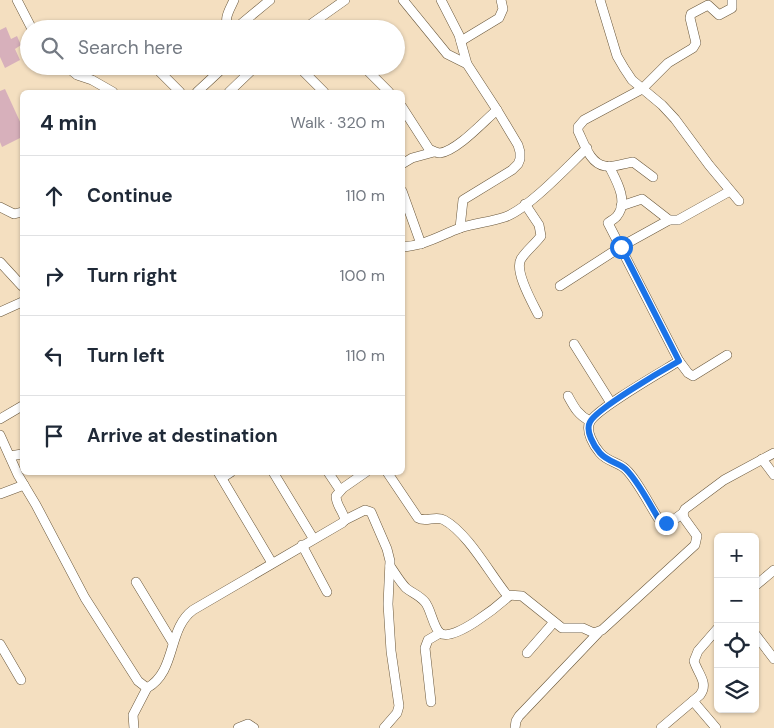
<!DOCTYPE html>
<html lang="en">
<head>
<meta charset="utf-8">
<style>
	:root { --surface:#fff; --page:#f6f6f7; --text:#1f2937; --muted:#747a83; --line:#e0e1e3 }
	body { margin:0; font-family:"DM Sans",sans-serif; background:var(--page); color:var(--text) }
	.controls { position:absolute; right:15px; bottom:15px; display:grid; overflow:hidden; border-radius:8px; box-shadow:0 1px 4px #0004 }
	.controls button { width:45px; height:45px; display:grid; place-items:center; padding:0; border:0; border-bottom:1px solid var(--line); background:var(--surface); color:var(--text); font:25px sans-serif }
	.stop { position:absolute; width:15px; height:15px; margin:-11px; border:4px solid #1a73e8; border-radius:50%; background:#fff }
	.stop.end { background:#1a73e8; border-color:#fff; box-shadow:0 1px 5px #0008 }
	.list { margin:0; padding:0; list-style:none }
	h2 { display:flex; justify-content:space-between; align-items:center; height:65px; margin:0; padding:0 20px; font-size:21px }
	h2 small { font-size:16px; font-weight:400; color:var(--muted) }
	.list li { display:grid; grid-template-columns:32px 1fr auto; gap:15px; align-items:center; box-sizing:border-box; height:80px; padding:0 20px; border-top:1px solid var(--line) }
	.list b { display:block; font-size:19px; white-space:nowrap }
	.list em { font-size:16px; font-style:normal; color:var(--muted) }
	.icon { flex:none; width:28px; height:28px; fill:none; stroke:currentColor; stroke-width:2; stroke-linecap:round; stroke-linejoin:round }
	.map { position:relative; flex:none; width:774px; height:728px; overflow:hidden }
	.search { position:absolute; background:var(--surface); box-shadow:0 1px 4px #0004; left:20px; top:20px; width:385px; height:55px; display:flex; align-items:center; gap:12px; box-sizing:border-box; padding:0 18px; border-radius:28px; color:var(--muted); font-size:19px }
	.panel { position:absolute; background:var(--surface); box-shadow:0 1px 4px #0004; left:20px; top:90px; width:385px; height:385px; border-radius:8px }
	.map>svg:first-child { display:block }
	.building { fill:#d7b0bb }
	.lines { fill:none; stroke-linecap:round; stroke-linejoin:round }
	.minor-casing { stroke:#69573b; stroke-width:10 }
	.minor { stroke:#fff; stroke-width:9 }
	.route { stroke:#1a73e8; stroke-width:6 }
</style>
</head>
<body>
<div class="map">
<svg width="774" height="728" viewBox="0 0 774 728">
	<rect width="100%" height="100%" fill="#f4dfc0"/>
	<g class="building">
		<path d="M6,27L11,39L17,36L21,45L15,49L20,60L5,68L0,57V30Z"/>
		<path d="M5,89L22,126V137L2,147L0,142V91Z"/>
	</g>
	<g class="lines">
		<defs>
			<g id="minor">
				<path d="M17,0L32,29"/>
				<path d="M403,0L447,54L467,64"/>
				<path d="M441,0L459,35L467,64L497,110L518,145L520,152V159L518,164L512,170L463,200L460,228"/>
				<path d="M600,0L617,56L624,68L632,80L662,105L675,119L709,165L739,201"/>
				<path d="M230,29C222,20 230,9 234,0"/>
				<path d="M235,29L270,0"/>
				<path d="M304,29L345,0"/>
				<path d="M461,41L499,18L503,9L501,0"/>
				<path d="M66,66L77,75L92,80L113,92"/>
				<path d="M154,66L180,92"/>
				<path d="M298,66L324,92"/>
				<path d="M363,66L389,92"/>
				<path d="M197,92L225,66"/>
				<path d="M229,92L256,66"/>
				<path d="M402,107L429,149C433,151 436,153 440,153C457,151 484,121 497,110"/>
				<path d="M402,164L412,158L434,152"/>
				<path d="M609,166C616,180 629,201 617,216C615,219 610,221 608,223L679,361L688,373L693,376L727,355"/>
				<path d="M653,177L633,162C625,163 613,168 605,166C590,164 584,143 578,131V127L584,120L642,89L668,63L693,48L696,43L690,18L691,14L708,5L719,15L732,8V0"/>
				<path d="M402,191L421,244"/>
				<path d="M525,204L539,225L541,236C535,244 526,251 521,259C514,271 532,302 538,314"/>
				<path d="M621,206L642,199L669,220H678L730,191"/>
				<path d="M0,207L14,214L22,212"/>
				<path d="M402,247C424,246 441,235 460,228C475,223 490,222 505,217C528,209 568,166 587,148"/>
				<path d="M0,262L22,286"/>
				<path d="M560,286L622,246L669,220"/>
				<path d="M0,312L22,302"/>
				<path d="M574,344L611,403"/>
				<path d="M679,361C663,371 596,409 590,422C585,431 594,446 600,453C607,461 616,462 623,467C634,474 650,506 658,518L666,523L672,521L683,513"/>
				<path d="M568,396C574,407 578,415 590,421"/>
				<path d="M0,419L22,406"/>
				<path d="M0,435L18,475L36,505L85,598L138,681L147,688C177,671 167,629 193,610L342,523L345,520C343,511 336,505 336,496L343,488L366,472"/>
				<path d="M10,456L22,454"/>
				<path d="M762,459L774,475"/>
				<path d="M218,472L272,563"/>
				<path d="M273,472L313,538"/>
				<path d="M328,472L340,490"/>
				<path d="M387,472L418,518C426,523 435,515 444,520C468,533 490,574 507,595L522,596L562,628H583L594,633L602,630L695,545L697,536L684,518L683,513L685,509L724,480L774,453"/>
				<path d="M222,478L231,472"/>
				<path d="M0,494L24,485"/>
				<path d="M345,520L365,510L371,512L387,549L390,561L388,604L391,651L399,706L397,713L384,728"/>
				<path d="M302,545L327,592"/>
				<path d="M390,566C395,573 400,582 406,588C412,593 419,595 425,602C431,609 433,627 440,633C453,643 499,605 509,596"/>
				<path d="M136,582L173,643"/>
				<path d="M755,586L774,570"/>
				<path d="M755,634L774,659"/>
				<path d="M0,644L21,680"/>
				<path d="M527,653L554,622"/>
				<path d="M693,701L716,728"/>
				<path d="M431,702L425,648L428,640L440,633"/>
				<path d="M134,728L133,715L147,688"/>
				<path d="M238,728L248,724L254,728"/>
				<path d="M515,728L516,721L519,716L598,633"/>
				<path d="M661,728L700,695C709,683 698,674 694,661L698,651L718,628"/>
			</g>
		</defs>
		<use href="#minor" class="minor-casing"/>
		<use href="#minor" class="minor"/>
	</g>
	<g class="lines">
		<path class="route" d="M621,247L679,361C663,370 596,409 590,422C585,431 594,446 600,453C607,461 616,462 623,467C634,474 651,506 658,518L666,523"/>
	</g>
</svg>
<div class="controls">
<button>+</button>
<button>−</button>
<button><svg class="icon" aria-label="locate" viewBox="0 0 24 24"><circle cx="12" cy="12" r="6"/><path d="M12 2v4M12 18v4M2 12h4M18 12h4"/></svg></button>
<button><svg class="icon" aria-label="layers" viewBox="0 0 24 24"><path d="M12 4l9 5-9 5-9-5zM3 14l9 5 9-5"/></svg></button>
</div>
<div class="stop" style="left:621px;top:247px"></div>
<div class="stop end" style="left:666px;top:523px"></div>
<div class="search"><svg class="icon" aria-label="search" viewBox="0 0 24 24"><circle cx="10" cy="10" r="6"/><path d="M15 15l6 6"/></svg>Search here</div>
<section class="panel">
<h2>4 min<small>Walk · 320 m</small></h2>
<ul class="list">
<li><svg class="icon" aria-label="ahead" viewBox="0 0 24 24"><path d="M12 20V5M6 11l6-6 6 6"/></svg><div><b>Continue</b></div><em>110 m</em></li>
<li><svg class="icon" aria-label="right" viewBox="0 0 24 24"><path d="M7 20v-9h11M14 6l5 5-5 5"/></svg><div><b>Turn right</b></div><em>100 m</em></li>
<li><svg class="icon" aria-label="left" viewBox="0 0 24 24"><path d="M17 20v-9H6M10 6l-5 5 5 5"/></svg><div><b>Turn left</b></div><em>110 m</em></li>
<li><svg class="icon" aria-label="arrive" viewBox="0 0 24 24"><path d="M6 21V4h12l-3 4 3 4H6"/></svg><div><b>Arrive at destination</b></div></li>
</ul>
</section>
</div>
</body>
</html>
